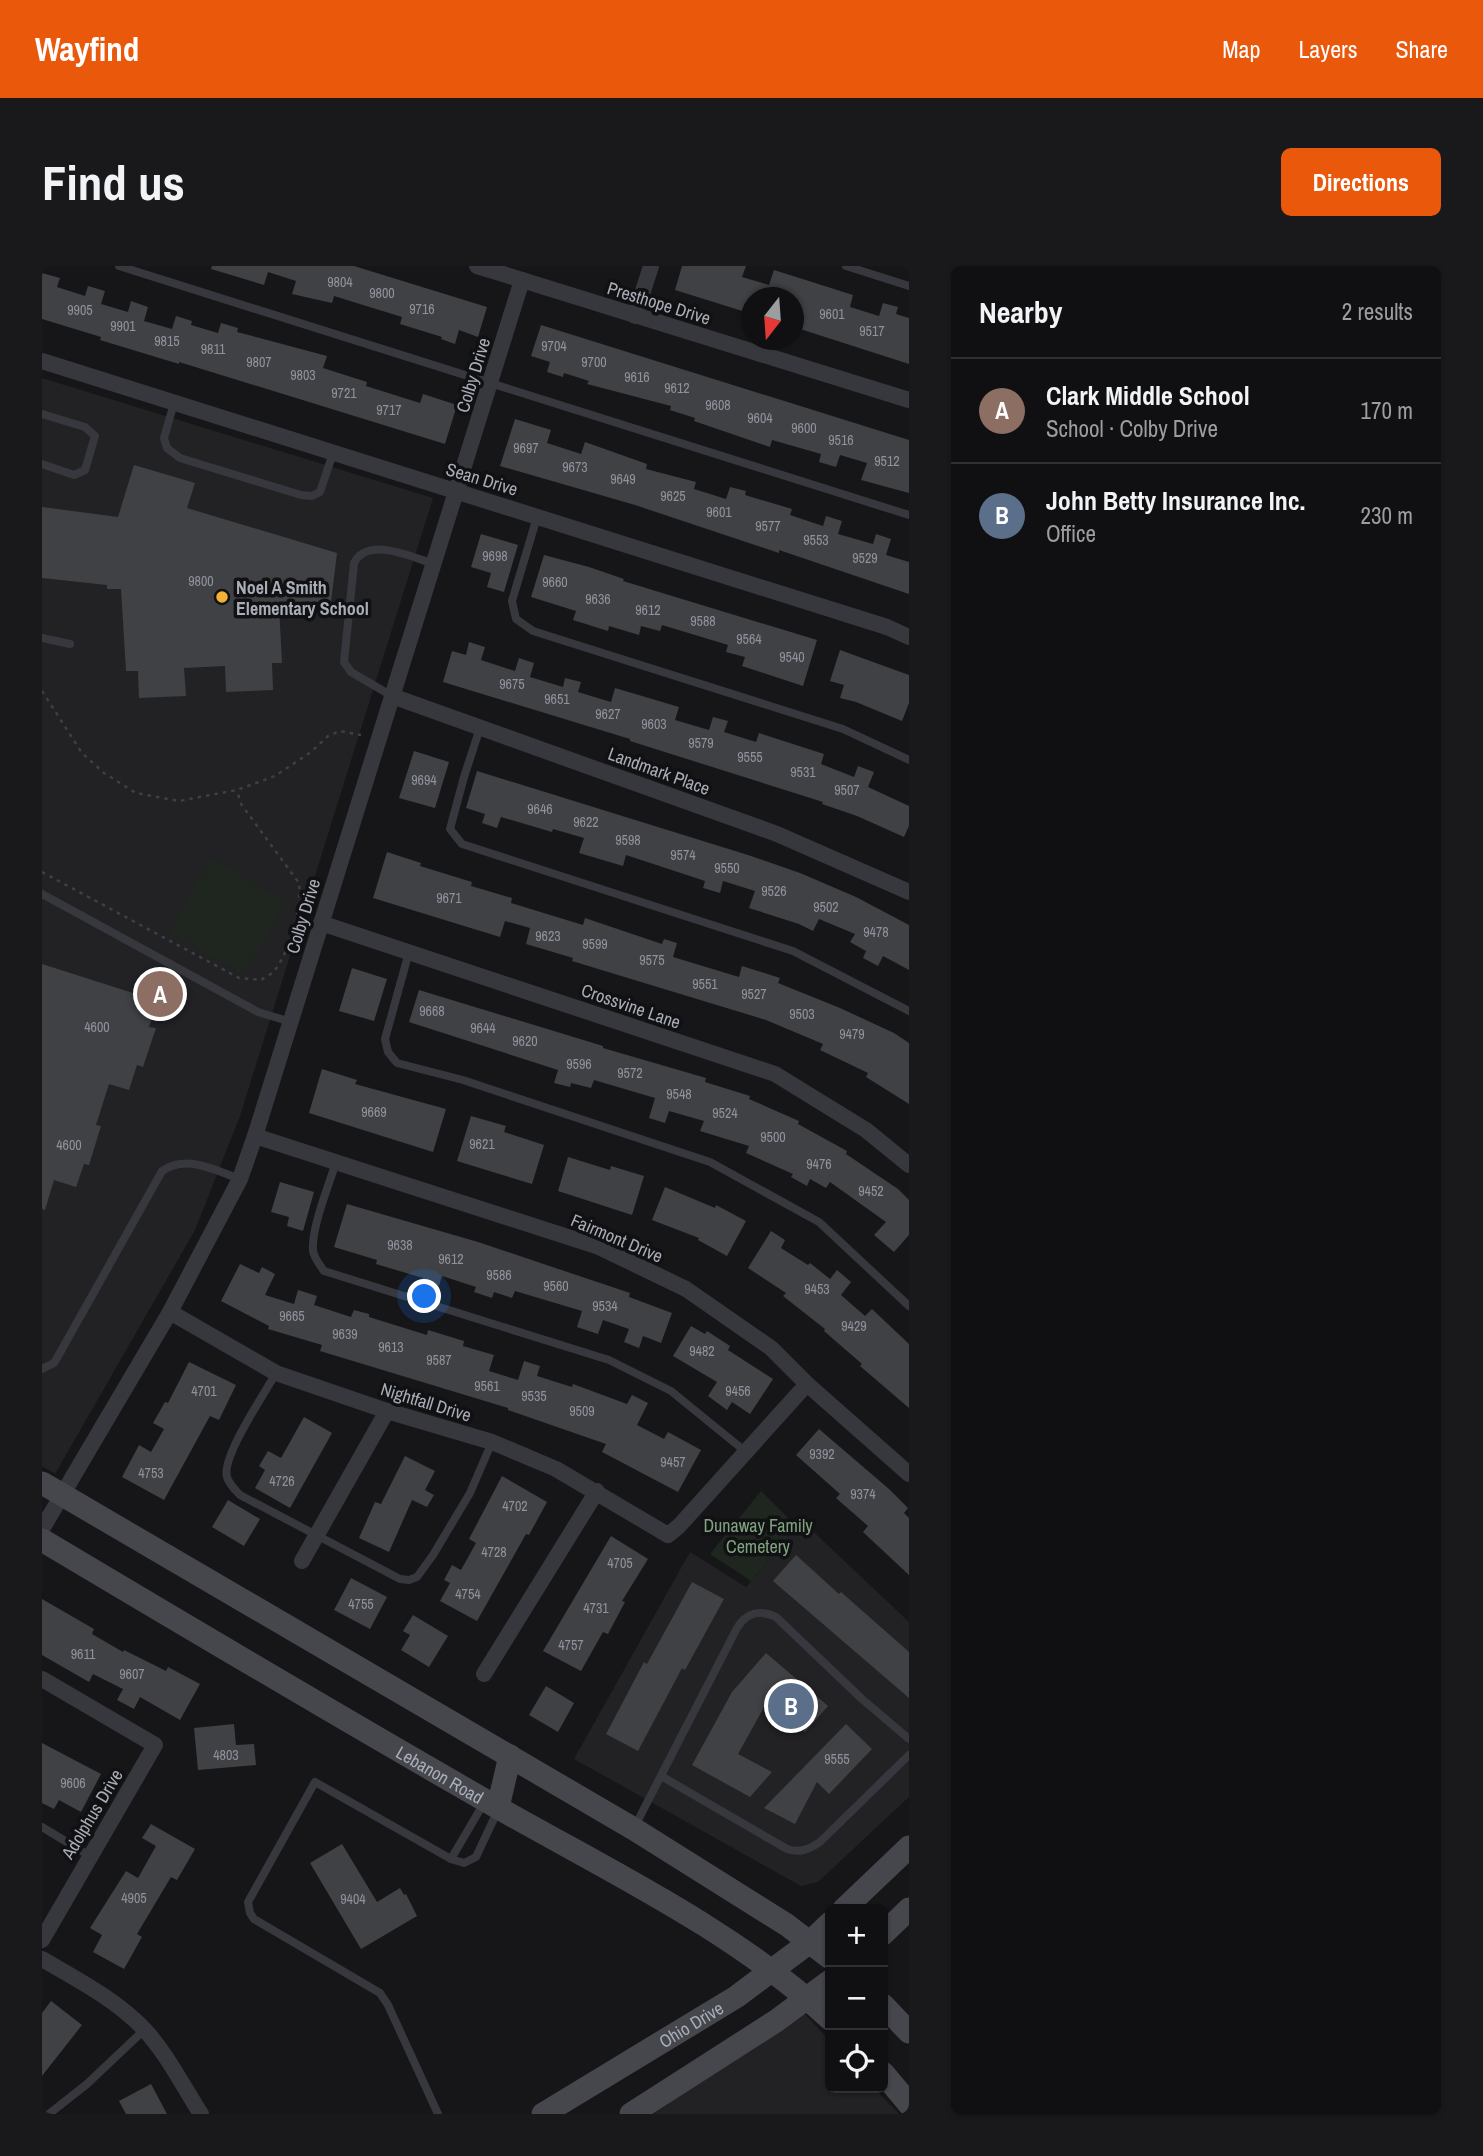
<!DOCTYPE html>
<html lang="en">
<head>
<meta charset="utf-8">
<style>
	:root { --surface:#101012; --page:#19191b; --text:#f1f3f6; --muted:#9c9d9f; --line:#303032; --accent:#ea580c }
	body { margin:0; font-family:"Archivo Narrow",sans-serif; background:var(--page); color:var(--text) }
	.controls { position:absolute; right:21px; bottom:21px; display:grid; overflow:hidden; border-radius:10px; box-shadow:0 2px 5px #0004 }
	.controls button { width:63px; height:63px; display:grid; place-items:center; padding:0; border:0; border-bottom:2px solid var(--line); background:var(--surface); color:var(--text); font:35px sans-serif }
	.compass { position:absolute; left:699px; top:21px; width:63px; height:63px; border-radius:50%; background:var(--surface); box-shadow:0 2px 5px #0004; rotate:197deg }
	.you { position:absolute; left:383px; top:1031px; width:24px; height:24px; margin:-18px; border:5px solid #fff; border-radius:50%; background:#1a73e8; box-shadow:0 0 0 10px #1a73e833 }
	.badge { display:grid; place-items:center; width:46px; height:46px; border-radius:50%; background:var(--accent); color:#fff; font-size:23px; font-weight:700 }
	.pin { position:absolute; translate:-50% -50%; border:4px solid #fff; box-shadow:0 2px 7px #0006 }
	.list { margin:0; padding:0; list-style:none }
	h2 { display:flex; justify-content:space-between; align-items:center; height:91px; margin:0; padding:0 28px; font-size:30px }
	h2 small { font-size:23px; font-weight:400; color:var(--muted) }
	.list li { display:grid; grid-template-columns:46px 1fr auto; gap:21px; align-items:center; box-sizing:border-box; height:105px; padding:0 28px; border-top:2px solid var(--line) }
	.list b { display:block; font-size:26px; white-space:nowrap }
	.list p { margin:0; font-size:23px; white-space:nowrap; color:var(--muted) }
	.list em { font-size:23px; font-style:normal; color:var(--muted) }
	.icon { flex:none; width:38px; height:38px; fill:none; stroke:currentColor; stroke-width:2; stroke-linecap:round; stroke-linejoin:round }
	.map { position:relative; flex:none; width:867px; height:1848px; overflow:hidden; border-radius:10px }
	header { display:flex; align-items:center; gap:42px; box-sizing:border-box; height:98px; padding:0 35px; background:var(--accent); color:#fff }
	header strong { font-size:33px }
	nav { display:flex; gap:38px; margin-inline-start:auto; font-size:24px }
	.intro { display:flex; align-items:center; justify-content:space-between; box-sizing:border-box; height:168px; padding:0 42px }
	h1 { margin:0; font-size:49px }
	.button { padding:18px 32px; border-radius:10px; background:var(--accent); color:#fff; font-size:24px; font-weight:700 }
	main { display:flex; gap:42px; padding:0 42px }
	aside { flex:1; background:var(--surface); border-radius:10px; box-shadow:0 2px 5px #0004 }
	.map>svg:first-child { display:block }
	.built { fill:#222225 }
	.green { fill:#1e261f }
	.building { fill:#404145 }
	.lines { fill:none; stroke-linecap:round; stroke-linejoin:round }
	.path { stroke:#3d3f44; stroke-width:2.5; stroke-dasharray:3.5 5; stroke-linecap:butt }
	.lane { stroke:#37383d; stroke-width:8 }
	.street { stroke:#37383d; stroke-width:16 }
	.secondary { stroke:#45474d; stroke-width:23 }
	.poi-dot { fill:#f2b134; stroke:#111113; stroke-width:2.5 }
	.labels { text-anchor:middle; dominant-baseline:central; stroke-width:7; stroke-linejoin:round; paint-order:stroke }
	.number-label { font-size:14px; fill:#8e929b }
	.street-label { font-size:18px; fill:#a8adb8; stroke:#111113 }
	.poi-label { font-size:18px; font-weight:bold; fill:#a8adb8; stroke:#111113; text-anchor:start }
	.park-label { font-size:18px; fill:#7fa381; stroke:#111113 }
</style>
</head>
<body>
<header>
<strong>Wayfind</strong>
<nav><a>Map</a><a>Layers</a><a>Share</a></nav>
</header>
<div class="intro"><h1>Find us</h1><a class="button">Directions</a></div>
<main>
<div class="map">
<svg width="867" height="1848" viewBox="0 0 867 1848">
	<rect width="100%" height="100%" fill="#161618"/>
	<g class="built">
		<path d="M0,112L391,232L198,850L153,964L13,1208L0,1200Z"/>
		<path d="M760,1255L867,1356V1531L776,1616L759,1620L532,1493L648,1286L704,1321Z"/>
		<path d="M762,1747L788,1775V1822H832L857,1848H611Z"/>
	</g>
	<g class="green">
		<path d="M169,592L244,635L202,709L127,666Z"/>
		<path d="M719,1225L755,1261L709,1315L668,1288Z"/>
	</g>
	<g class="building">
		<path d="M170,0H312L445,41L436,71L417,64L413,78L399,73L400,71L358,58L360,51L292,30L290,37L250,28L254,15L226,6L222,19L169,3Z"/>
		<path d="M640,0H704L700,11L727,19L732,4L811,29L808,41L837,50L841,37L856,41L854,48L867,52V98L752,61V32H710V48L633,24Z"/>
		<path d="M0,7L18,12L15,21L43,30L46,20L63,25L59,38L86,46L89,35L106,41L102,55L130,63L134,50L150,55L149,59L176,67L179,57L196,62L195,66L285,90L281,102L325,116L324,120L378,137L381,128L415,139L403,178L137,96V98L58,74L59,71L0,53Z"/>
		<path d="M499,59L867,174V227L819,214L825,197L798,189L794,201L777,196L779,188L730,174L728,181L652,155L653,152L628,144L629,140L545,118L547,115L522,107L521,111L505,106L508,96L489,90Z"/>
		<path d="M473,153L509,164L505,177L539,188L543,176L605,198L604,203L654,216L652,223L684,233L688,221L704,225L703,229L750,243L748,249L781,260L784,250L800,255L796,268L831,278L834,268L849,273L844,289L867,296V328L737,284V287L593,239L458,200Z"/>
		<path d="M92,199L153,217L145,242L295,287L289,336L237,339L240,397H230L231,424L184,426L183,400L142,402L144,430L97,432L96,405H84L79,323H65V319L0,312V241L76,251Z"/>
		<path d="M439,268L476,279L462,326L445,321L449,307L429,301Z"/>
		<path d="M502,289L547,301L582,313L581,315L775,374L761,420L700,400L703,391L684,386L686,379L620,359L618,365L599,360L597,369L567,360L566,365L531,354L534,345L489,331Z"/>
		<path d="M427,376L443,381L439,394L473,405L477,392L492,397L488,411L521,421L523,412L539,416L536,426L569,436L573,422L637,441L633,454L667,464L671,451L686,455L682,466L714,476L717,467L782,488L779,498L812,511L816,500L832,506L826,521L867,540V560L862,571L815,550L780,538L781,536L588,475V473L401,416L410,385L424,389Z"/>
		<path d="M798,384L867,409V437L860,455L814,436L798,432L802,419L788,415Z"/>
		<path d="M372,485L407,496L393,542L357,532Z"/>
		<path d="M435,505L706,589L758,607L814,631L867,659V704L841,690L836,700L821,692L824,685L808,676L813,668L777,653L771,665L757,658L707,642L713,625L681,615L678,627L661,622L663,615L584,589L581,600L537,587L542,572L511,563L510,566L459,551L455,562L440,557L443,548L424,542Z"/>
		<path d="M345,586L379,597L378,600L430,616L429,620L470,632L469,637L541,659L543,652L620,678L622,673L635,677L631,691L697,711L700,700L738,712L736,717L798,742L852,767L867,777V838L824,811L826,807L778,784L781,778L724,754L530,695L531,692L484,678L488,662L463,655L458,671L331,632Z"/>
		<path d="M0,698L116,735L107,761L114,762L101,801L95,799L87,824L67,818L54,859L59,860L47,899L42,898L34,921L12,914L3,944L0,943Z"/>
		<path d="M310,702L345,713L332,755L297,745Z"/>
		<path d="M377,724L561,780V782L664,812L663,816L708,830L707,833L757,855L756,858L805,885L804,888L856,923L867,934V969L852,986L832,969L844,956L788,916L784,922L768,913L765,920L749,911L751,908L704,887L707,880L658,865L662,855L627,845L623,857L607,852L613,832L552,814L549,822L529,817L528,821L512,817L516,804L367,756Z"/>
		<path d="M280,803L315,814L313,818L404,843L391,886L267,847Z"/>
		<path d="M429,850L464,860L462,866L502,879L490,918L415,895Z"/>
		<path d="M526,891L568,904L569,900L602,910L590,949L516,925Z"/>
		<path d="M238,916L272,926L261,965L245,960L247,951L229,946Z"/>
		<path d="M623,921L673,942L674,939L704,955L685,990L656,974L657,972L610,954Z"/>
		<path d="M305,938L436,976L588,1027L587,1031L630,1047L619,1077L601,1070L597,1082L582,1076L587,1063L561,1054L556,1068L535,1061L540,1045L473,1025L470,1032L452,1026L450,1032L432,1026L434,1021L400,1010L397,1020L380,1014L381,1012L334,998L335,994L292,981Z"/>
		<path d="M729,965L743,974L739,982L766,999L768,997L788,1013L795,1004L809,1016L799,1029L823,1050L830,1043L867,1078V1142L818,1100L820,1098L782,1065L783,1063L741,1030L744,1027L706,1002Z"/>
		<path d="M198,998L217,1007L220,1001L233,1008L223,1029L252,1038L256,1024L275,1030L272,1039L309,1051L312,1044L327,1048V1051L385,1069L386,1064L422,1075L421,1080L452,1089L447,1105L476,1114L482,1095L498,1100L495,1110L530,1121L531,1118L585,1138L590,1129L606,1137L595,1159L622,1173L626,1166L659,1184L636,1226L560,1186L564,1178L466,1144V1142L278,1085L280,1079L226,1063L227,1060L179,1035Z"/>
		<path d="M649,1060L663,1068L665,1065L688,1080L686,1084L731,1113L708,1148L690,1136L685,1144L666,1130L675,1116L631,1090Z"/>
		<path d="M147,1096L194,1119L177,1154L168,1150L122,1234L80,1211L97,1179L109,1186L122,1163L111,1157L123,1136L126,1137Z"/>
		<path d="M262,1151L290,1167L248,1242L213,1222L223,1204L217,1200L226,1185L239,1192Z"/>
		<path d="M777,1163L847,1223L866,1242L862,1247L867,1252V1309L821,1266L826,1260L794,1232L798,1228L754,1189Z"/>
		<path d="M363,1190L393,1205L383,1224L392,1229L385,1241L370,1234L347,1286L317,1272L333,1236L339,1238Z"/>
		<path d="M460,1210L505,1236L487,1269L484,1268L435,1355L398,1335L408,1317L402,1314L410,1299L419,1304L434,1277L427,1273Z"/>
		<path d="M186,1234L218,1253L202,1280L170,1261Z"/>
		<path d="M569,1270L606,1293L580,1335L583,1336L566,1368L561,1366L539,1405L501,1385Z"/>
		<path d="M754,1289L797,1328L799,1326L867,1386V1432L731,1315Z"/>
		<path d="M309,1312L345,1331L328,1363L292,1344Z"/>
		<path d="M650,1316L682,1333L643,1404L640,1402L596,1485L564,1468L602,1396L605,1398Z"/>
		<path d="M0,1333L52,1363L50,1368L81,1386L82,1384L124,1405L126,1401L158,1418L138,1454L98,1431L92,1443L75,1434L81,1423L51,1408L47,1416L0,1389Z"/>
		<path d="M371,1349L406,1370L387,1401L359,1384L368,1369L361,1365Z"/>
		<path d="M724,1387L786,1440L763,1466L726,1434L696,1488L730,1506L708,1531L650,1499L690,1426Z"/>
		<path d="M504,1420L532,1437L516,1466L487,1449Z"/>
		<path d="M192,1458L194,1479L212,1478L214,1499L156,1504L152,1462Z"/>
		<path d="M804,1458L830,1483L787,1528L775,1516L753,1558L722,1542Z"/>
		<path d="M0,1477L59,1508L39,1546L17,1534L12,1543L0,1537Z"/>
		<path d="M109,1558L153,1583L135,1614L129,1611L95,1668L100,1671L82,1703L51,1686L60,1669L48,1662L84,1605L96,1612L114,1580L100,1572Z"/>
		<path d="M300,1578L335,1636L358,1622L362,1629L364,1628L375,1650L319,1683L268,1597Z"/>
		<path d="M9,1735L40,1759L0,1810V1747Z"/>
		<path d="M109,1818L125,1848H84L77,1835Z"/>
	</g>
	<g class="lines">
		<g class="path">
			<path d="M0,425L40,487L62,507L94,527L137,535L195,524L233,510L269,486L286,470L298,465L319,469"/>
			<path d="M0,606L197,712L219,714C223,711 230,708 233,704C248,684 260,641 257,617L199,538L195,524"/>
		</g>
		<g class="lane">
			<path d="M77,0L867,249"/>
			<path d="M804,0L867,20"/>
			<path d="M132,137L122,172L125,182L138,192L259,229L270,230L278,226L291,187"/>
			<path d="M0,148L43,161L53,170L43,204L32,209L0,198"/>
			<path d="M495,251L470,335L474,353L491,365L801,463L867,494"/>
			<path d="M0,372L28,378"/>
			<path d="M350,430L309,406L302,396L312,297C326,270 370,291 392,298"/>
			<path d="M438,462L422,511L408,563L420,578L751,685L867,745"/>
			<path d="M0,628L216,746L249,756"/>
			<path d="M367,686L343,773L346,786L355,797L421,814L668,896L777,956L867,1040"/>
			<path d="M294,896C287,919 269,962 271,985C272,992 278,999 282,1005L567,1094L629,1125L704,1186"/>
			<path d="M0,1103L12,1097L15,1092L120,905C145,888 172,904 198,913"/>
			<path d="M234,1107C223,1127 179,1191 185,1211C187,1218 193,1224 198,1229L358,1313L367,1314L375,1311L391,1289L428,1227L450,1176"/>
			<path d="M619,1510L745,1583C758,1587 766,1584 778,1576L867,1489"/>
			<path d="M0,1561L48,1590"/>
			<path d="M592,1562L695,1362C704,1347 718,1343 734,1351L820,1433L867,1473"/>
			<path d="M409,1593L443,1535"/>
			<path d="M7,1848L45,1818L102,1764"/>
			<path d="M396,1848L346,1739L338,1727L212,1653L208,1647L206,1636L273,1516L409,1593L422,1597L434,1591L456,1544"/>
		</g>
		<g class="street">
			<path d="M435,0L867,134"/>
			<path d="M593,50L609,0"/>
			<path d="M0,95L845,361L867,371"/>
			<path d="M350,430L735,568L867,626"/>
			<path d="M279,657L733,808L824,864L867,899"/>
			<path d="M213,870L557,981L644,1023L729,1082L765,1118L867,1208"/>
			<path d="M128,1046L234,1107L345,1145L450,1176L514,1203L626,1269L637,1260L765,1118"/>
			<path d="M0,1263L128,1046L198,913L213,870L480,14"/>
			<path d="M260,1295L345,1145"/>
			<path d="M442,1408L555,1225"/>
			<path d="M0,1413L113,1479L0,1674"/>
			<path d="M0,1693C36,1714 73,1733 102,1763C125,1788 141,1820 159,1848"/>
		</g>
		<g class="secondary">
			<path d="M0,1217L592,1563L745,1659L788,1692"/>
			<path id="s1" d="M0,1274C151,1364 301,1453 453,1540C567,1605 690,1663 788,1753"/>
			<path d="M456,1541L468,1490"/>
			<path d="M802,1643L867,1581"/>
			<path d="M841,1668L867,1643"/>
			<path d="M841,1739L867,1766"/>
			<path d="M841,1807L867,1838"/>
			<path id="s2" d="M501,1848L694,1731L768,1676L788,1657"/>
			<path d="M589,1848L734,1755L788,1715"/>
		</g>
	</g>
	<circle class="poi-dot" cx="180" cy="331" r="7"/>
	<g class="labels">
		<g class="number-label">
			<text x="298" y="16">9804</text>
			<text x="340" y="27">9800</text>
			<text x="380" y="43">9716</text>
			<text x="38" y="44">9905</text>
			<text x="790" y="48">9601</text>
			<text x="81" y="60">9901</text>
			<text x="830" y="65">9517</text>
			<text x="125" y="75">9815</text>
			<text x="512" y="80">9704</text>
			<text x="171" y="83">9811</text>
			<text x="217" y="96">9807</text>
			<text x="552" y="96">9700</text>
			<text x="261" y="109">9803</text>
			<text x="595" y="111">9616</text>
			<text x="635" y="122">9612</text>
			<text x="302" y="127">9721</text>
			<text x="676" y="139">9608</text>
			<text x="347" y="144">9717</text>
			<text x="718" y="152">9604</text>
			<text x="762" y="162">9600</text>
			<text x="799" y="174">9516</text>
			<text x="484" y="182">9697</text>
			<text x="845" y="195">9512</text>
			<text x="533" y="201">9673</text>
			<text x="581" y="213">9649</text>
			<text x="631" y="230">9625</text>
			<text x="677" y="246">9601</text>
			<text x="726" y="260">9577</text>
			<text x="774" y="274">9553</text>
			<text x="453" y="290">9698</text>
			<text x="823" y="292">9529</text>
			<text x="159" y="315">9800</text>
			<text x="513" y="316">9660</text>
			<text x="556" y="333">9636</text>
			<text x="606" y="344">9612</text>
			<text x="661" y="355">9588</text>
			<text x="707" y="373">9564</text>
			<text x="750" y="391">9540</text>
			<text x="470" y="418">9675</text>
			<text x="515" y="433">9651</text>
			<text x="566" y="448">9627</text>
			<text x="612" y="458">9603</text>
			<text x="659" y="477">9579</text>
			<text x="708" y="491">9555</text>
			<text x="761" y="506">9531</text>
			<text x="382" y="514">9694</text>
			<text x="805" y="524">9507</text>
			<text x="498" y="543">9646</text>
			<text x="544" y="556">9622</text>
			<text x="586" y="574">9598</text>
			<text x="641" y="589">9574</text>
			<text x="685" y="602">9550</text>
			<text x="732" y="625">9526</text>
			<text x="407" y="632">9671</text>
			<text x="784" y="641">9502</text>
			<text x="834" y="666">9478</text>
			<text x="506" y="670">9623</text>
			<text x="553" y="678">9599</text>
			<text x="610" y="694">9575</text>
			<text x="663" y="718">9551</text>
			<text x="712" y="728">9527</text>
			<text x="390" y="745">9668</text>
			<text x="760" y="748">9503</text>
			<text x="55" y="761">4600</text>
			<text x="441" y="762">9644</text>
			<text x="810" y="768">9479</text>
			<text x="483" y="775">9620</text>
			<text x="537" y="798">9596</text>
			<text x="588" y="807">9572</text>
			<text x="637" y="828">9548</text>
			<text x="332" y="846">9669</text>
			<text x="683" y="847">9524</text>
			<text x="731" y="871">9500</text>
			<text x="440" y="878">9621</text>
			<text x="27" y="879">4600</text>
			<text x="777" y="898">9476</text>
			<text x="829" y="925">9452</text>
			<text x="358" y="979">9638</text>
			<text x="409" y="993">9612</text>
			<text x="457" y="1009">9586</text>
			<text x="514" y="1020">9560</text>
			<text x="775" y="1023">9453</text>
			<text x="563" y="1040">9534</text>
			<text x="250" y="1050">9665</text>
			<text x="812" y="1060">9429</text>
			<text x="303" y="1068">9639</text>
			<text x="349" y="1081">9613</text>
			<text x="660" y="1085">9482</text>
			<text x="397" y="1094">9587</text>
			<text x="445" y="1120">9561</text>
			<text x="162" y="1125">4701</text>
			<text x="696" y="1125">9456</text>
			<text x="492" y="1130">9535</text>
			<text x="540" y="1145">9509</text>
			<text x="780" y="1188">9392</text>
			<text x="631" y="1196">9457</text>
			<text x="109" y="1207">4753</text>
			<text x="240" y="1215">4726</text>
			<text x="821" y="1228">9374</text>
			<text x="473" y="1240">4702</text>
			<text x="452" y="1286">4728</text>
			<text x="578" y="1297">4705</text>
			<text x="426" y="1328">4754</text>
			<text x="319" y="1338">4755</text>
			<text x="554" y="1342">4731</text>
			<text x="529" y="1379">4757</text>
			<text x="41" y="1388">9611</text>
			<text x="90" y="1408">9607</text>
			<text x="184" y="1489">4803</text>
			<text x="795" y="1493">9555</text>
			<text x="31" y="1517">9606</text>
			<text x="92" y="1632">4905</text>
			<text x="311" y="1633">9404</text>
		</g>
		<g class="street-label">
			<text transform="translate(617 37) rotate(17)">Presthope Drive</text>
			<text transform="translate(431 109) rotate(-73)">Colby Drive</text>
			<text transform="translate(440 213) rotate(17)">Sean Drive</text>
			<text transform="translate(617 505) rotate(20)">Landmark Place</text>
			<text transform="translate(261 650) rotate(-73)">Colby Drive</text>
			<text transform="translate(589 740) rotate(19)">Crossvine Lane</text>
			<text transform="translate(575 972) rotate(23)">Fairmont Drive</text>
			<text transform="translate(384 1136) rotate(17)">Nightfall Drive</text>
			<text stroke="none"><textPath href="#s1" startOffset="462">Lebanon Road</textPath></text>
			<text transform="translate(50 1548) rotate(-59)">Adolphus Drive</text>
			<text stroke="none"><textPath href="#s2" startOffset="173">Ohio Drive</textPath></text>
		</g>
		<g class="poi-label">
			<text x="194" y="321">Noel A Smith<tspan x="194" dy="21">Elementary School</tspan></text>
		</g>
		<g class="park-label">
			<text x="716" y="1259">Dunaway Family<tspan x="716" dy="21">Cemetery</tspan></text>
		</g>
	</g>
</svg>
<div class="controls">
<button>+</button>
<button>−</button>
<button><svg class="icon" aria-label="locate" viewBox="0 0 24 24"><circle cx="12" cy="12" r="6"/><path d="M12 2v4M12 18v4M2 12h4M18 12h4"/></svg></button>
</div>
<svg class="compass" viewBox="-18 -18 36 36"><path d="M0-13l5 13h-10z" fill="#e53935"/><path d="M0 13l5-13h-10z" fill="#9c9d9f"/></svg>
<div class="you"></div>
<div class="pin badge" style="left:118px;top:728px;background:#8d6e63">A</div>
<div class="pin badge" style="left:749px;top:1440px;background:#5c6f8a">B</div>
</div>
<aside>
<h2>Nearby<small>2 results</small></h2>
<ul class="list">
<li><span class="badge" style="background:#8d6e63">A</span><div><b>Clark Middle School</b><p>School · Colby Drive</p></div><em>170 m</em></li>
<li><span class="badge" style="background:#5c6f8a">B</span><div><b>John Betty Insurance Inc.</b><p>Office</p></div><em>230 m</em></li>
</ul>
</aside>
</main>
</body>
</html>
